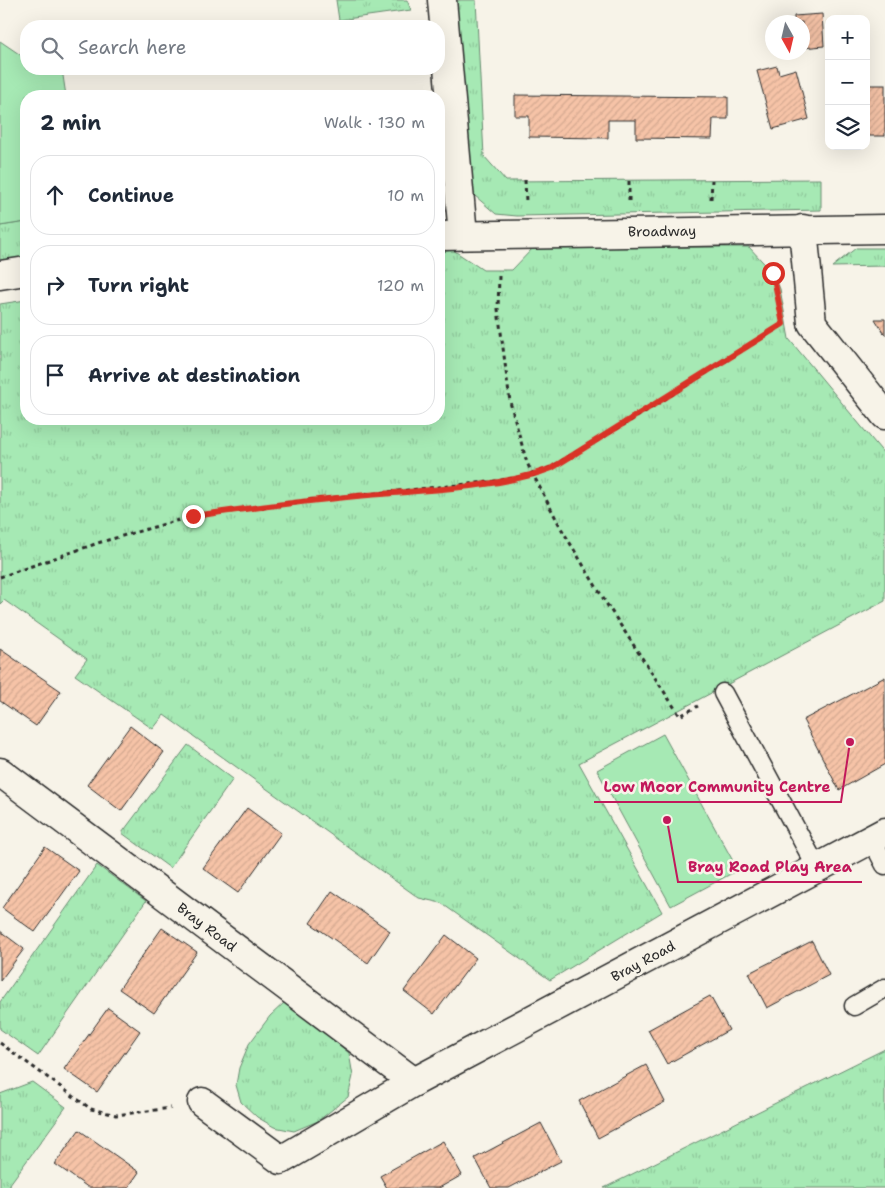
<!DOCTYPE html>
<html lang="en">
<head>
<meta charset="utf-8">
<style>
	:root { --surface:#fff; --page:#f2f2f3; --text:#1f2937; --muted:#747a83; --line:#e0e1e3 }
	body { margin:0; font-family:"Shantell Sans",sans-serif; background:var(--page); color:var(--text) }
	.controls { position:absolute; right:15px; top:15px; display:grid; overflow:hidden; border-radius:10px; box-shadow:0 5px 20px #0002 }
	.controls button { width:45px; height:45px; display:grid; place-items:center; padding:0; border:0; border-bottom:1px solid var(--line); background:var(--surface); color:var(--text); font:25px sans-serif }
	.compass { position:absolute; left:765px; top:15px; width:45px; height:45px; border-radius:50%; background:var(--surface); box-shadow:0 5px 20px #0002; rotate:172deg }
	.stop { position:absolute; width:15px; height:15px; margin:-11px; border:4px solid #d93025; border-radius:50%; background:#fff }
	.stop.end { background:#d93025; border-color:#fff; box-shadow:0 1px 5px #0008 }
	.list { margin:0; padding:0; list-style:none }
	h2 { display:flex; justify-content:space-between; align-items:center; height:65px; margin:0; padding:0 20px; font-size:21px }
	h2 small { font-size:16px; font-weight:400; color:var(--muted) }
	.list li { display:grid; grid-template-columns:32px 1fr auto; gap:15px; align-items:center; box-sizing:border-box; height:80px; margin:0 10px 10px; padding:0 10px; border:1px solid var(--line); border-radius:20px }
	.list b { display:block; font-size:19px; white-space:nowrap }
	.list em { font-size:16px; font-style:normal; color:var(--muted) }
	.icon { flex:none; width:28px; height:28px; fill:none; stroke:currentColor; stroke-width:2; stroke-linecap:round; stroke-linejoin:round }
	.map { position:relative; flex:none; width:885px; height:1188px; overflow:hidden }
	.search { position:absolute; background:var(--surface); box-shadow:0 5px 20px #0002; left:20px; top:20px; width:425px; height:55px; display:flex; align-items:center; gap:12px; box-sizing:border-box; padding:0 18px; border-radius:20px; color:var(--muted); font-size:19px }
	.panel { position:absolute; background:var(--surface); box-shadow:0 5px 20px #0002; left:20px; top:90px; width:425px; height:335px; border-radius:20px }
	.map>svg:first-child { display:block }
	.grass { fill:url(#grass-tufts); stroke:#688a70 }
	.green { fill:#a6e9b4; stroke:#688a70 }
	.building { fill:url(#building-hatch); stroke:#2b2b2b }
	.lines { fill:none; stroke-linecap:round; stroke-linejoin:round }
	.lane-casing { stroke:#2b2b2b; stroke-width:21 }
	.street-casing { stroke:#2b2b2b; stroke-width:31 }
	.secondary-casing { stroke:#2b2b2b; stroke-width:31 }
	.path { stroke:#2b2b2b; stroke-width:3; stroke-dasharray:4 4; stroke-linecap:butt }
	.lane { stroke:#f7f3e8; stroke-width:18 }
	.street { stroke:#f7f3e8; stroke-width:28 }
	.secondary { stroke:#f7f3e8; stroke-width:28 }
	.route { stroke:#d93025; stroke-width:6 }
	.labels { text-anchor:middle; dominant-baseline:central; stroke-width:5; stroke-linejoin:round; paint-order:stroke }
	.street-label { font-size:14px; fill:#2b2b2b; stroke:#f7f3e8 }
	.leader { fill:none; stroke:#c2185b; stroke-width:2 }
	.callout-dot { fill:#c2185b; stroke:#f7f3e8; stroke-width:2 }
	.callout-label { font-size:15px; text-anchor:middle; font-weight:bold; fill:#c2185b; stroke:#f7f3e8; stroke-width:5; stroke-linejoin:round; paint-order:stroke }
</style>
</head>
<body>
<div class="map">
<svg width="885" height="1188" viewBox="0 0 885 1188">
	<defs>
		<pattern id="grass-tufts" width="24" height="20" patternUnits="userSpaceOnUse" patternTransform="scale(1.25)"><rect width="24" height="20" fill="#a6e9b4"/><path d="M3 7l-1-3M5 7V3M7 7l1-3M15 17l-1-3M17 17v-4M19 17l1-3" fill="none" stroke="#8fc89b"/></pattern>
		<pattern id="building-hatch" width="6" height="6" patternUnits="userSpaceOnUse" patternTransform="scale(1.25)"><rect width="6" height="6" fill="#f6c3a7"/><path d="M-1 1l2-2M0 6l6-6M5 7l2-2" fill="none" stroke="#d3a890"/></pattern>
	</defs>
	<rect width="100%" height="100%" fill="#f7f3e8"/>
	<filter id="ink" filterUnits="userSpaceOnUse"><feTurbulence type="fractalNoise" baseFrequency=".02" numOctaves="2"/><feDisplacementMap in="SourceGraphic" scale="10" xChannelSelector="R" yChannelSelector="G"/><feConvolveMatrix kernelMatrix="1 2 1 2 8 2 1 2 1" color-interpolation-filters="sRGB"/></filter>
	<g filter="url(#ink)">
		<g class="grass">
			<path d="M336,0H407L411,10L339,20Z"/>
			<path d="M461,0H476L484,156L506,181L821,179V210L517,216L496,214L474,195L467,177L450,3Z"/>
			<path d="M26,222V259L0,263V226Z"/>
			<path d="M534,247H749L773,273L780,289L789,339L885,455V601L579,763L662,912L550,980L441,903L419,898L164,715L153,729L75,675L87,659L4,600L0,604V304L26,300V419H439V252L453,250L483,270H512Z"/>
			<path d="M856,248H885V266L832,267Z"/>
			<path d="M188,745L233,779L170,868L122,833Z"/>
			<path d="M97,865L146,901L38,1056L0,1029V1002Z"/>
			<path d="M286,1001L349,1053L353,1076L348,1097L318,1121L294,1131L274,1127L257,1117L241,1102L236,1085L239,1068L249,1044L270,1016Z"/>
			<path d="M885,1049V1188H604Z"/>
			<path d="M32,1082L66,1107L7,1188H0V1094Z"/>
		</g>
		<g class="green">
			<path d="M0,41L22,56H26V69H62L66,96H26V222L0,226Z"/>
			<path d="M663,734L738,870L671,906L597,770Z"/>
		</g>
		<g class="building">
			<path d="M822,14L824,46L802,48V22H794V16Z"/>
			<path d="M777,66L779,74L796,69L809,119L773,129L757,71Z"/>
			<rect x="866" y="85" width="19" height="51"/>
			<path d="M515,95L728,97V119H713L712,139L636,138V120H608V138L529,137V116H515Z"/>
			<path d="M875,319H885V335Z"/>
			<path d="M0,649L61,691L36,726L0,701Z"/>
			<path d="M885,677V764L839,790L803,720Z"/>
			<path d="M130,726L164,752L121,811L87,785Z"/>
			<path d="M247,808L281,833L238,893L203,868Z"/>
			<path d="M45,847L79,871L35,932L2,908Z"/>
			<path d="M332,891L390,931L368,963L310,923Z"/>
			<path d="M162,928L197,952L154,1013L119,989Z"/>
			<path d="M0,931L24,949L0,981Z"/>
			<path d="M446,935L476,958L434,1014L404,991Z"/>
			<path d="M812,941L829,975L767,1008L749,973Z"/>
			<path d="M710,996L729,1030L667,1064L648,1030Z"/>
			<path d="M108,1008L140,1031L97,1092L64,1069Z"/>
			<path d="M646,1065L665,1102L598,1138L579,1101Z"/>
			<path d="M541,1123L561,1161L509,1188H491L475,1158Z"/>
			<path d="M79,1130L139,1172L128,1188H89L55,1164Z"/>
			<path d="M443,1141L462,1175L439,1188H387L380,1176Z"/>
		</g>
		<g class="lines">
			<defs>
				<g id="lane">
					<path d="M723,693L817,868"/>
					<path d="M872,840L885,865"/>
					<path d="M854,1006L885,988"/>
				</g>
				<g id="street">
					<path d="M442,0L463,235"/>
					<path d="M803,229L812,323L885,415"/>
					<path d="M0,772L414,1082"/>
					<path d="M202,1102L281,1160L414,1082L885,832"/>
				</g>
				<g id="secondary">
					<path d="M439,236L885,229"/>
					<path d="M0,275L26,271"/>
				</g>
			</defs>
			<use href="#lane" class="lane-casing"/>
			<use href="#street" class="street-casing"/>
			<use href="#secondary" class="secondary-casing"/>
			<g class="path">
				<path d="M525,180L526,202"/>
				<path d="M711,199L712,180"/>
				<path d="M629,201V180"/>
				<path d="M499,276L498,309L510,402L527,463L561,528L606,603L680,716L698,706"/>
				<path d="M0,577L101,542L193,516L312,500L497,481L533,475L552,467L636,417L780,326"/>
				<path d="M0,1043L91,1109L116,1115L171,1108"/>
			</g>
			<use href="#lane" class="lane"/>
			<use href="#street" class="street"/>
			<use href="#secondary" class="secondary"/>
		</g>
	</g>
	<g class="lines" filter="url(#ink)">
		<path class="route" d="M193,516C252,508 309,500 368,495C424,490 501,488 552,468L783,324L773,273"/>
	</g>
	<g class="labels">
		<g class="street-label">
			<text transform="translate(662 231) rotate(-1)">Broadway</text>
			<text transform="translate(207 927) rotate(37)">Bray Road</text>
			<text transform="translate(643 961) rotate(-28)">Bray Road</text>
		</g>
	</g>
	<path class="leader" d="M850 742L841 802H594M667 820L678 882H862"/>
	<g class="callout-dot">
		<circle cx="850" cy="742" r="5"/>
		<circle cx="667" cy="820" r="5"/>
	</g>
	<g class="callout-label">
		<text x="717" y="792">Low Moor Community Centre</text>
		<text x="770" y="872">Bray Road Play Area</text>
	</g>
</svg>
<div class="controls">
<button>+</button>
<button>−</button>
<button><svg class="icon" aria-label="layers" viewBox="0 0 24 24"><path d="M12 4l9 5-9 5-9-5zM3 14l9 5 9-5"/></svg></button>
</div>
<svg class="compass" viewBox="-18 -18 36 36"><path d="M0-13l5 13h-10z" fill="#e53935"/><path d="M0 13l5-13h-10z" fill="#747a83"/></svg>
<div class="stop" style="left:773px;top:273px"></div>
<div class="stop end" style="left:193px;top:516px"></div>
<div class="search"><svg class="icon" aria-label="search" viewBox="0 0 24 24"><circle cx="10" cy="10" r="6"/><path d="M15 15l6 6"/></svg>Search here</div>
<section class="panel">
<h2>2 min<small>Walk · 130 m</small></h2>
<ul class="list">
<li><svg class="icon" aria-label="ahead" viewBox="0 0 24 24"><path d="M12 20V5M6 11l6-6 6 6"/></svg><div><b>Continue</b></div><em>10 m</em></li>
<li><svg class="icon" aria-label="right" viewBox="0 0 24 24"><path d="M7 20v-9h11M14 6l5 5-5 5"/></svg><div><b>Turn right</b></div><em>120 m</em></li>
<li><svg class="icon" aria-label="arrive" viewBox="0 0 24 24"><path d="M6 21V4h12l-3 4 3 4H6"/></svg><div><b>Arrive at destination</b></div></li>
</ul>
</section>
</div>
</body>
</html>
